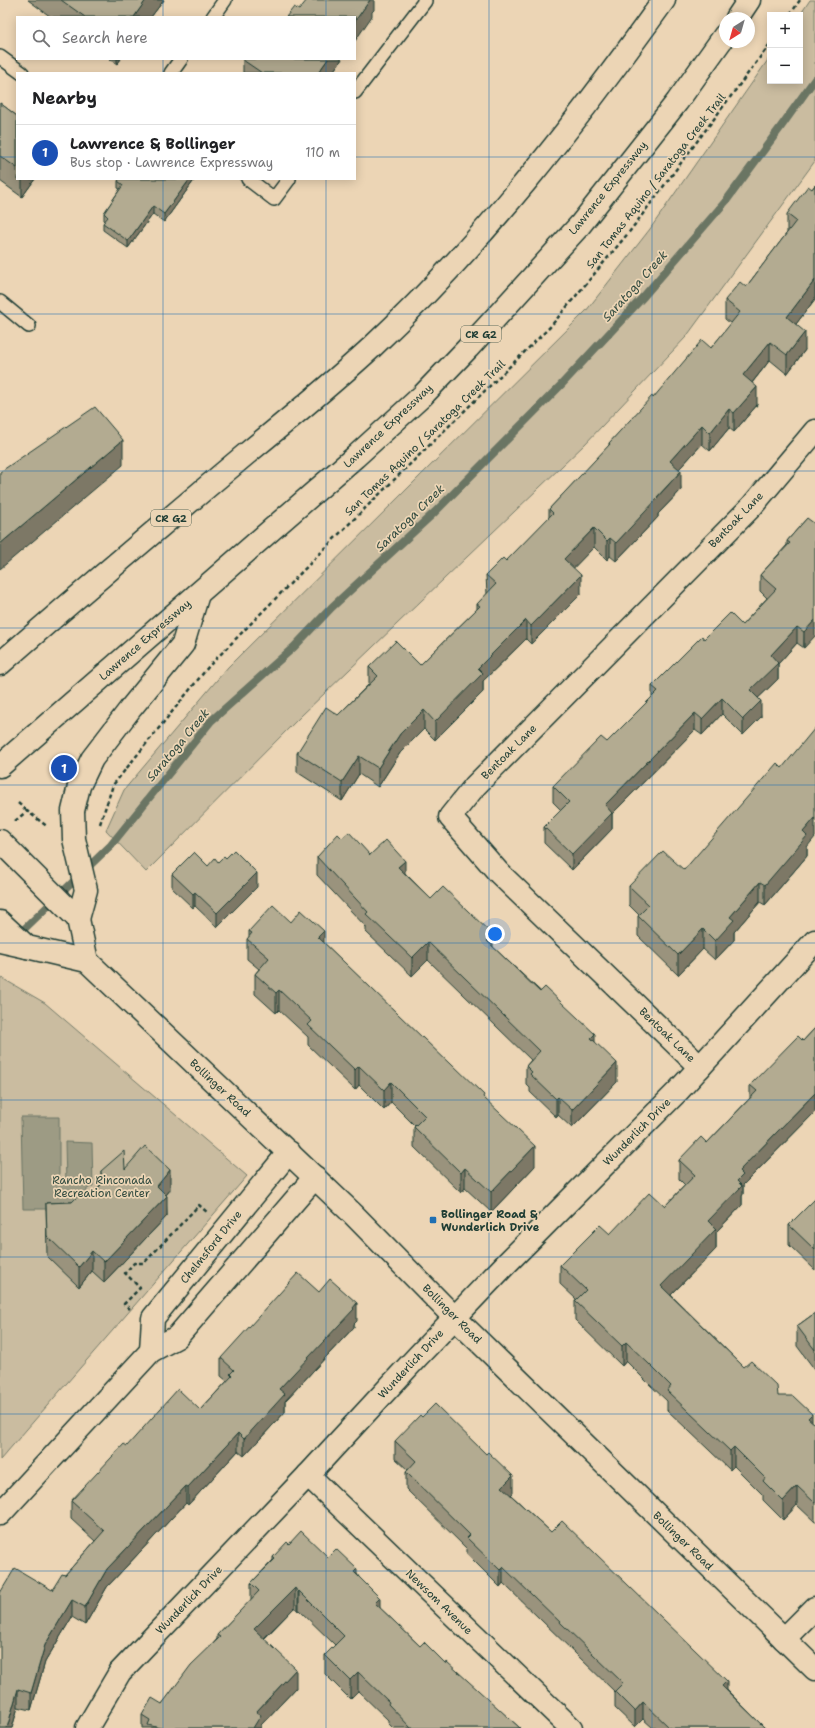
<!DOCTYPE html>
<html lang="en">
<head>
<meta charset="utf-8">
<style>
	:root { --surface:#fff; --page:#f2f2f2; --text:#202124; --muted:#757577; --line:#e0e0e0; --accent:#1f6fb2 }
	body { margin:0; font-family:"Shantell Sans",sans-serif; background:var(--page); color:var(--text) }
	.controls { position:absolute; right:12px; top:12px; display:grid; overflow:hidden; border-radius:0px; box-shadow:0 2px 10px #0003 }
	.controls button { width:36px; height:36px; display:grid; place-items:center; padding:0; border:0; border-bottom:1px solid var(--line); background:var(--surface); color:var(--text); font:20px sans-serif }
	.compass { position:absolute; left:719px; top:12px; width:36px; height:36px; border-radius:50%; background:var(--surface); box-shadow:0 2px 10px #0003; rotate:217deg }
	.you { position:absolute; left:495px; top:934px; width:14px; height:14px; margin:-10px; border:3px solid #fff; border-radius:50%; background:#1a73e8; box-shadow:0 0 0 6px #1a73e833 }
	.badge { display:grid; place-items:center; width:26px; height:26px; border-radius:50%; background:var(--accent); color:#fff; font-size:13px; font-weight:700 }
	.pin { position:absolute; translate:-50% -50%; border:2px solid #fff; box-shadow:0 1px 4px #0006 }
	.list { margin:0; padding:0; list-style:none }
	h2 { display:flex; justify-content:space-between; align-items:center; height:52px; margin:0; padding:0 16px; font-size:17px }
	h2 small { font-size:13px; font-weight:400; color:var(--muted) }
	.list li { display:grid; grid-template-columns:26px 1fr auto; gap:12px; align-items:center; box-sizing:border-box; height:56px; padding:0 16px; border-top:1px solid var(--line) }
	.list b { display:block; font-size:15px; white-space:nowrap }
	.list p { margin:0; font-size:13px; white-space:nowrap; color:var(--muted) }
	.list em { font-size:13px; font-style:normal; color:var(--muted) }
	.icon { flex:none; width:22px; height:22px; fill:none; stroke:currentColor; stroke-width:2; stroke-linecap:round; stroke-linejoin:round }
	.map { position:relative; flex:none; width:815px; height:1728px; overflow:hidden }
	.search { position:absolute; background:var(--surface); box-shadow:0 2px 10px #0003; left:16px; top:16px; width:340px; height:44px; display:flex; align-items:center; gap:10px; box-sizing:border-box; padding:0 14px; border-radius:0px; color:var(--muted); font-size:15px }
	.panel { position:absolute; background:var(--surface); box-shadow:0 2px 10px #0003; left:16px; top:72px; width:340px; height:108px; border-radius:0px }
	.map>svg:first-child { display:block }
	.green { fill:#cabca0; stroke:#747c6a }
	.water { fill:#9d9b84; stroke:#6b7564 }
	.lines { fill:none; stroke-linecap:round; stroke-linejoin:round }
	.stream { stroke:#6b7564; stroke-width:8 }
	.service-casing { stroke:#1f3d34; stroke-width:16 }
	.minor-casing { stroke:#1f3d34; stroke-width:25 }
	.secondary-casing { stroke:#1f3d34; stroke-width:25 }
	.trunk-casing { stroke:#1f3d34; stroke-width:25 }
	.path { stroke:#1f3d34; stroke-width:2.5; stroke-dasharray:4 3; stroke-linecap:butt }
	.service { stroke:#ecd5b5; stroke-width:13 }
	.minor { stroke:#ecd5b5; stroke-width:22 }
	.secondary { stroke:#ecd5b5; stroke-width:22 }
	.trunk { stroke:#ecd5b5; stroke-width:22 }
	.wall { fill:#9a937d; stroke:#1f3d34 }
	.shaded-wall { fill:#7d7866; stroke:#1f3d34 }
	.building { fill:#b3ab91; stroke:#1f3d34 }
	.grid { fill:none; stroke:#1f6fb2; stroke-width:1; stroke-opacity:0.55 }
	.poi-dot { fill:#1f6fb2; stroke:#ecd5b5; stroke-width:1.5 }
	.labels { text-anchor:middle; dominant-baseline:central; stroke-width:3.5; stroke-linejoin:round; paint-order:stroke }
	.shield { fill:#ecd5b5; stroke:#5c6b5b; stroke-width:1 }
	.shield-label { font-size:10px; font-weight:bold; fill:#1f3d34 }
	.street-label { font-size:11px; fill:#1f3d34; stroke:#ecd5b5 }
	.park-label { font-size:11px; fill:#304a3f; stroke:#ecd5b5 }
	.poi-label { font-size:11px; font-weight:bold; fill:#1f3d34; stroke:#ecd5b5; text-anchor:start }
	.water-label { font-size:12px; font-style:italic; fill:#324b40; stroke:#ecd5b5 }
</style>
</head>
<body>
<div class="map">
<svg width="815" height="1728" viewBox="0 0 815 1728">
	<rect width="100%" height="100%" fill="#ecd5b5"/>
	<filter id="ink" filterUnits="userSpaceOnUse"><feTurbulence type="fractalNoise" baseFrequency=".025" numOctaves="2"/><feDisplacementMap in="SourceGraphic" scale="8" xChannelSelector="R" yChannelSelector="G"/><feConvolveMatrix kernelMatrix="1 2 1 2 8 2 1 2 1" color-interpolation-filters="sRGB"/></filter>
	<g filter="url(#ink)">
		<g class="green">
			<path d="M810,0H815V161L686,337L585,444L302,715L146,872L106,830L124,790L228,667L586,311L650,229L770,57V81H800V15Z"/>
			<path d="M0,977L45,1003L247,1176L0,1460Z"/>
		</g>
		<path class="water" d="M21,1117H59V1184H66L65,1142L92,1143L93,1186L87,1189L86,1201L77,1209H23Z"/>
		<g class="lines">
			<path class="stream" d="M16,937L111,845L211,721L294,647L332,607L435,512L561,385L644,296L726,201L780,128L815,79"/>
			<defs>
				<g id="service">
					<path d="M213,17L225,0"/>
					<path d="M0,57L22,73"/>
					<path d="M171,73L181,59"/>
					<path d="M355,92L425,1L424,0"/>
					<path d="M248,179L274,199L289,179"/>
					<path d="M0,302L29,326"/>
				</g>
				<g id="minor">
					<path d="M700,1067L499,873L450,817L475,786L752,506L815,431"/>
					<path d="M151,1351L153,1318L289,1152"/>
					<path d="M308,1475L571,1728"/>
					<path d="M0,1514L151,1351L177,1337L315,1177"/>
					<path d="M784,1639L815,1608"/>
					<path d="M87,1728L120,1672L308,1475L418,1356L505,1265L678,1091L815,941"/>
				</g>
				<g id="secondary">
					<path d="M0,841L78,919L87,961"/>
					<path d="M0,922L27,947L87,961L353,1214L455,1318L815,1669"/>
				</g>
				<g id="trunk">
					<path d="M737,18L749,0"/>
					<path d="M0,664C81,593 163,524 245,455C288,420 331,385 372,347C482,244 576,123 664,0"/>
					<path d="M0,766L355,457L422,396L468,348L580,225L677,102L725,35"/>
					<path d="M78,919L86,890L74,839L73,811L79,786L92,759L131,708L183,644L198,594"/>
					<path d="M0,941L27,947"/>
				</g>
			</defs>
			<use href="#service" class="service-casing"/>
			<use href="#minor" class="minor-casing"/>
			<use href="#secondary" class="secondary-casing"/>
			<use href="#trunk" class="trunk-casing"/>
			<g class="path">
				<path d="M790,15L800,0"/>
				<path d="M18,803L27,811"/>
				<path d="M15,821L27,811L48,827"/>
				<path d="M100,824L113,785L209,666L348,525L550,327L630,231L770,44"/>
				<path d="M130,1309L124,1304L140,1288L125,1273L134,1263H144L199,1205L208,1213"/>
			</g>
			<use href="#service" class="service"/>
			<use href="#minor" class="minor"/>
			<use href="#secondary" class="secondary"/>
			<use href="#trunk" class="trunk"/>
		</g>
		<g class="wall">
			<path d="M28,0H164L151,17H51Z"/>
			<path d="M110,59H121L117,64Z"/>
			<path d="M342,59L332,73H243V60Z"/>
			<path d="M0,103L17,116V179H35L22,197L0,181Z"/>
			<path d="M195,179L164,222L153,214L128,248L103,230V223L105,221L104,220V213L120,189L118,188V181Z"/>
			<path d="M815,185V299L796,324L805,350L787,374L770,360L752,383L757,405L734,432L729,428L710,451L702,444L679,469L681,490L658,514V517L616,561L610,556L607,560L594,547L573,568L581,594L531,644L526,639L483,681V692L435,740L424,729L400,753L378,787L359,774L342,801L297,772V753L338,715L369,684V667L420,665L477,609V604L487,594L486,575L506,561L549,518V509L609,446V443L653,398L711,348L731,324L725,319V300L746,287L787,233V214L812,189Z"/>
			<path d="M807,518L804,648L797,643L778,664V679L758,698L761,717L743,735L722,714L702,735L695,730L612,814V829L572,870L544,843V827L561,810L553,802V786L607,742L652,697V686L704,639L742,625L767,598L760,591V575L787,545V541Z"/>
			<path d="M342,838L370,855L405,873L431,899L493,947L595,1042L617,1082L572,1128L558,1115L556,1117L530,1092V1088L526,1084V1066L531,1060L428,960L412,976L366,932V927L317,875V857Z"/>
			<path d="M807,847V856L765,905L760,902L734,932V940L715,960L703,949L678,975L638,936V916L639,915L629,905V886L684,870Z"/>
			<path d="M218,862L257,887L217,927L195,906L193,908L172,888V874L208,866Z"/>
			<path d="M291,922L324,943L484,1098L535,1166L491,1212L465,1188L461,1193L414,1147V1127L415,1126L391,1102L384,1110L359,1085L355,1090L308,1045V1037L279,1010L276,1013L255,994V974L259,969L247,959V939L249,937V931Z"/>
			<path d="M815,1028V1112L743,1185V1194L742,1196V1205L716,1232V1249L671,1295L744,1367L778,1396L815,1424V1522L797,1505L783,1520L763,1500V1495L734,1466L730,1470L667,1410V1401L649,1384L626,1361L622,1366L575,1320V1301L576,1299L560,1284V1265L610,1234L665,1206L685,1185L679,1179V1160L707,1143L750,1098V1085L803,1041Z"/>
			<path d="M125,1169L170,1190L166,1195L167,1216L104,1282L92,1271L79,1287L47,1256L46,1203L72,1202L90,1196L101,1184V1171Z"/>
			<path d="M815,1199V1270L789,1245V1225Z"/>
			<path d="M319,1292L357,1321L354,1324V1327L285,1401V1412L244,1456L238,1451L188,1505L186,1503L107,1587L85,1625L72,1617L45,1662L31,1710L18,1707L12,1728H0L52,1590L65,1575L95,1541L71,1519V1501L127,1446L200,1410L227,1381L221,1376V1358Z"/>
			<path d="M815,1313V1370L797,1346V1326Z"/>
			<path d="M395,1441L513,1493L511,1495L551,1532L727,1690L765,1728H653L643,1719L635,1727L615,1708V1692L503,1583L500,1587L467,1554V1549L406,1489V1472L408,1470L395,1458Z"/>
			<path d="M289,1544L328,1557L357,1574L380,1608L420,1646L446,1664L520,1728H393L388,1723V1720L358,1691L350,1699L325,1674V1655L335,1645L299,1610L298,1611L295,1607L264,1639L296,1688L261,1725V1728H142V1715L162,1704L217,1639V1635L251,1600V1583L273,1560V1557Z"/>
		</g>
		<g class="shaded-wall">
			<path d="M146,0H164L151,17H134Z"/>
			<path d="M370,0H374V10L372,12V16L355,41V21Z"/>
			<path d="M117,59H121L117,64Z"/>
			<path d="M328,59H342L332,73H318Z"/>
			<path d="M22,179H35L22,197Z"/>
			<path d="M190,179H195L164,222V214Z"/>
			<path d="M153,206V214L128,248V241Z"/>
			<path d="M815,280V299L787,336V317Z"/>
			<path d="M805,332V350L787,374V355Z"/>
			<path d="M770,342V360L743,394V375Z"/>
			<path d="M757,387V405L734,432V413Z"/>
			<path d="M729,409V428L710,451V433Z"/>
			<path d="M702,425V444L670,479V461Z"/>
			<path d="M123,440V465L0,569V544Z"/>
			<path d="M681,471V490L658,514V517L616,561V543Z"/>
			<path d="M594,528V547L564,578V559Z"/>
			<path d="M610,538V556L607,560V541Z"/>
			<path d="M581,575V594L531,644V626Z"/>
			<path d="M526,620V639L483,681V692L435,740V722L478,668Z"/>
			<path d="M815,620V636L804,648V632Z"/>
			<path d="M797,627V643L778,664V679L750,706V690L771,655Z"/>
			<path d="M722,698V714L702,735V719Z"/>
			<path d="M761,701V717L743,735V719Z"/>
			<path d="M424,710V729L400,753L378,787V768L400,734Z"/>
			<path d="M695,713V730L612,814V829L572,870V854L605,805Z"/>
			<path d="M359,756V774L342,801V782Z"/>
			<path d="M815,818V837L807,847V856L765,905V885L803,832Z"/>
			<path d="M405,861V879L398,867Z"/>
			<path d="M257,873V887L217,927V913Z"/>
			<path d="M760,882V902L734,932V940L715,960V941L730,917Z"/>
			<path d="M195,892V906L193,908V894Z"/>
			<path d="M703,929V949L678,975V955Z"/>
			<path d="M324,931V951L318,937Z"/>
			<path d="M493,935V953L487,941Z"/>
			<path d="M428,942V960L412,976V958Z"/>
			<path d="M279,990V1010L276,1013V993Z"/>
			<path d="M595,1034V1052L591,1038Z"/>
			<path d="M617,1063V1082L572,1128V1110Z"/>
			<path d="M359,1066V1085L355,1090V1070Z"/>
			<path d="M391,1082V1102L384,1110V1090Z"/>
			<path d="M815,1093V1112L743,1185V1194L742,1196V1205L716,1232V1249L661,1305V1286L737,1181L739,1171Z"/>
			<path d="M558,1097V1115L556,1117V1099Z"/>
			<path d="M535,1146V1166L491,1212V1192Z"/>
			<path d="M465,1168V1188L461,1193V1173Z"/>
			<path d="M170,1170V1190L157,1206V1186Z"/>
			<path d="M167,1196V1216L104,1282V1262Z"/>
			<path d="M92,1251V1271L79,1287V1267Z"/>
			<path d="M357,1303V1321L354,1324V1327L285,1401V1412L244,1456V1439L279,1389Z"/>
			<path d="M626,1342V1361L622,1366V1346Z"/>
			<path d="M812,1414V1434L808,1418Z"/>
			<path d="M238,1433V1451L188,1505V1487Z"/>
			<path d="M734,1447V1466L730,1470V1451Z"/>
			<path d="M513,1476V1493L502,1504V1487Z"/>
			<path d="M186,1486V1503L107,1587L85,1625V1607L107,1569Z"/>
			<path d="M797,1486V1505L783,1520V1501Z"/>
			<path d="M503,1567V1583L500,1587V1570Z"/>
			<path d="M357,1569V1588L354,1572Z"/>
			<path d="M295,1588V1607L254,1648V1629Z"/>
			<path d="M299,1591V1610L298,1611V1592Z"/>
			<path d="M380,1598V1617L375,1603Z"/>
			<path d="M72,1600V1617L45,1662L31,1710V1693L45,1645Z"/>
			<path d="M296,1669V1688L261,1725V1728H253L256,1712Z"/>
			<path d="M358,1672V1691L350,1699V1680Z"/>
			<path d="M727,1681V1697L722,1686Z"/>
			<path d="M18,1689V1707L12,1728H7Z"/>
			<path d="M643,1702V1719L635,1727V1711Z"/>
		</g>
		<g class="building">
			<path d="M61,0H146L134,17H85Z"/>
			<path d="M307,0H370L355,21V17H286L294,7L299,10Z"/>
			<path d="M244,59H328L318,73H262L243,60Z"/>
			<path d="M0,103L17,116V168L0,156Z"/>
			<path d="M119,179H190L164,214L153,206L128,241L103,223L108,217L104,213L123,185L118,181Z"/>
			<path d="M815,185V280L787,317L805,332L787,355L770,342L743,375L757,387L734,413L729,409L710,433L702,425L670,461L681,471L657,497L658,498L616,543L610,538L607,541L594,528L564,559L581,575L531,626L526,620L478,668L483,673L435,722L424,710L400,734L378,768L359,756L342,782L297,753L326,707L338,715L378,676L369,667L396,641L420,665L480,606L477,604L496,584L486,575L503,558L506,561L553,513L549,509L610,444L609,443L652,396L653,398L702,340L711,348L740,312L725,300L740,282L746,287L796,221L787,214L808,186L812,189Z"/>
			<path d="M95,407L123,440L0,544V472Z"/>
			<path d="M807,518L815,524V620L804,632L797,627L771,655L778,663L750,690L761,701L743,719L722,698L702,719L695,713L605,805L612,813L572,854L544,827L569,802L553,786L601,737L607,742L658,691L652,686L702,636L704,639L730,613L742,625L776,589L760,575L790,543L787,541Z"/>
			<path d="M815,728V818L803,832L807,836L765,885L760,882L730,917L734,920L715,941L703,929L678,955L638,916L649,905L629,886L663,851L684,870L777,763L782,768Z"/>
			<path d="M349,832L370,855L386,840L405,861L398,867L431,899L443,887L493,935L487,941L540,992L545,987L595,1034L591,1038L617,1063L572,1110L558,1097L556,1099L530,1074L532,1072L526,1066L540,1051L428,942L412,958L366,914L368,912L317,857L338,834L342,838Z"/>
			<path d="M234,850L257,873L217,913L195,892L193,894L172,874L194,852L208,866L215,858L218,862L224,856L226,858Z"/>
			<path d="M273,905L291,922L301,910L324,931L318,937L450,1064L451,1063L484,1095L483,1097L535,1146L491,1192L465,1168L461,1173L414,1127L425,1116L391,1082L384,1090L359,1066L355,1070L308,1025L312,1021L279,990L276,993L255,974L269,958L247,939L252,933L249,931Z"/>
			<path d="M815,1028V1093L739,1171L743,1175L737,1181L742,1186L708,1221L716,1229L661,1286L744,1367L751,1361L777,1386L778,1396H793L812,1414L808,1418L815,1424V1503L797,1486L783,1501L763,1481L765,1478L734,1447L730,1451L667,1391L671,1386L649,1364L626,1342L622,1346L575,1301L586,1290L560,1265L600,1225L610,1234L650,1192L665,1206L695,1175L679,1160L701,1137L707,1143L757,1091L750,1085L798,1036L803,1041Z"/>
			<path d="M145,1146L170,1170L157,1186L167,1196L104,1262L92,1251L79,1267L47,1236L46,1203L72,1202L77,1197L90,1196L102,1184L101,1171L124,1151L125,1169Z"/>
			<path d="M815,1199V1250L789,1225Z"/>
			<path d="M298,1273L319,1292L330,1279L357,1303L353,1308L354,1309L279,1389L285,1394L244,1439L238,1433L188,1487L186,1486L107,1569L85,1607L72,1600L45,1645L31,1693L18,1689L7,1728H0V1593L15,1568L52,1590L62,1574L65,1575L104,1531L71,1501L124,1444L127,1446L178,1389L200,1410L232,1376L230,1374L234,1370L221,1358Z"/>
			<path d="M815,1313V1350L797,1326Z"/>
			<path d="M435,1404L486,1454L488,1452L513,1476L502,1487L551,1532L562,1521L727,1681L722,1686L765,1728H670L643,1702L635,1711L615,1691L623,1683L503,1567L500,1570L467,1538L470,1535L406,1472L416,1461L395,1441L420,1415L422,1417Z"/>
			<path d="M301,1531L328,1557L336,1549L357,1569L354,1572L380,1598L375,1603L420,1646L424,1642L446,1664L447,1662L520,1728H411L388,1704L389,1702L358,1672L350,1680L325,1655L344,1636L299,1591L298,1592L295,1588L254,1629L296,1669L256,1712L261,1715L253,1728H160L148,1725L150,1720L142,1715L152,1698L162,1704L191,1665L220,1637L217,1635L259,1591L251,1583L275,1559L273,1557L287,1542L289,1544Z"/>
		</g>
	</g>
	<path class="grid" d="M163,0V17M326,0V17M489,0V1728M652,0V1728M163,59V73M326,59V73M0,157H17M355,157H815M163,179V1728M326,179V1728M0,314H815M0,471H815M0,628H815M0,785H815M0,943H815M0,1100H815M0,1257H815M0,1414H815M0,1571H815"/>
	<rect class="poi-dot" x="429" y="1216" width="8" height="8" rx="2"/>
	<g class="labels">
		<g class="shield">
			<rect x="461" y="326" width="40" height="16" rx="3"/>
			<rect x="151" y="510" width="40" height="16" rx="3"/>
		</g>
		<g class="shield-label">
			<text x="481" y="334">CR G2</text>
			<text x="171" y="518">CR G2</text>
		</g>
		<g class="street-label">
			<text transform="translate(656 181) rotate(-52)">San Tomas Aquino / Saratoga Creek Trail</text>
			<text transform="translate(608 188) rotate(-51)">Lawrence Expressway</text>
			<text transform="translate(388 426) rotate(-43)">Lawrence Expressway</text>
			<text transform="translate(425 438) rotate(-44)">San Tomas Aquino / Saratoga Creek Trail</text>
			<text transform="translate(736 520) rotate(-46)">Bentoak Lane</text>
			<text transform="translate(145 640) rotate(-41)">Lawrence Expressway</text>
			<text transform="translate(509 752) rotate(-45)">Bentoak Lane</text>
			<text transform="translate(667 1035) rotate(44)">Bentoak Lane</text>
			<text transform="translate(220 1088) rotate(43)">Bollinger Road</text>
			<text transform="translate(637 1132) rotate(-45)">Wunderlich Drive</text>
			<text transform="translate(211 1247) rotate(-51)">Chelmsford Drive</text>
			<text transform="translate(452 1314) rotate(45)">Bollinger Road</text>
			<text transform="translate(411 1364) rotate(-47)">Wunderlich Drive</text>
			<text transform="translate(683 1541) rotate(44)">Bollinger Road</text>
			<text transform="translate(189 1600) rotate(-46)">Wunderlich Drive</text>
			<text transform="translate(439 1602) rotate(44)">Newsom Avenue</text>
		</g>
		<g class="park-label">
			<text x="102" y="1180">Rancho Rinconada<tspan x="102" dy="13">Recreation Center</tspan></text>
		</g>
		<g class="poi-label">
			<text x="441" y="1214">Bollinger Road &amp;<tspan x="441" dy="13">Wunderlich Drive</tspan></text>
		</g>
		<g class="water-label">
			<text transform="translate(635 286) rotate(-48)">Saratoga Creek</text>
			<text transform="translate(410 518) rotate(-44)">Saratoga Creek</text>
			<text transform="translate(178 745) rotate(-50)">Saratoga Creek</text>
		</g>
	</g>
</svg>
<div class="controls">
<button>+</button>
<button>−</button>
</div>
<svg class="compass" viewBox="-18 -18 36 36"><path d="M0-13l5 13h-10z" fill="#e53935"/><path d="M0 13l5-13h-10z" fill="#757577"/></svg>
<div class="you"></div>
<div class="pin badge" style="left:64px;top:768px;background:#1a4fb4">1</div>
<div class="search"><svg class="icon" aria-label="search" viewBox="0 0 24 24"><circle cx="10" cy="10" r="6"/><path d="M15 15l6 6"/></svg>Search here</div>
<section class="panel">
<h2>Nearby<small></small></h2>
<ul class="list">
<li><span class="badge" style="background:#1a4fb4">1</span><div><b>Lawrence &amp; Bollinger</b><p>Bus stop · Lawrence Expressway</p></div><em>110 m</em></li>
</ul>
</section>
</div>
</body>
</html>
